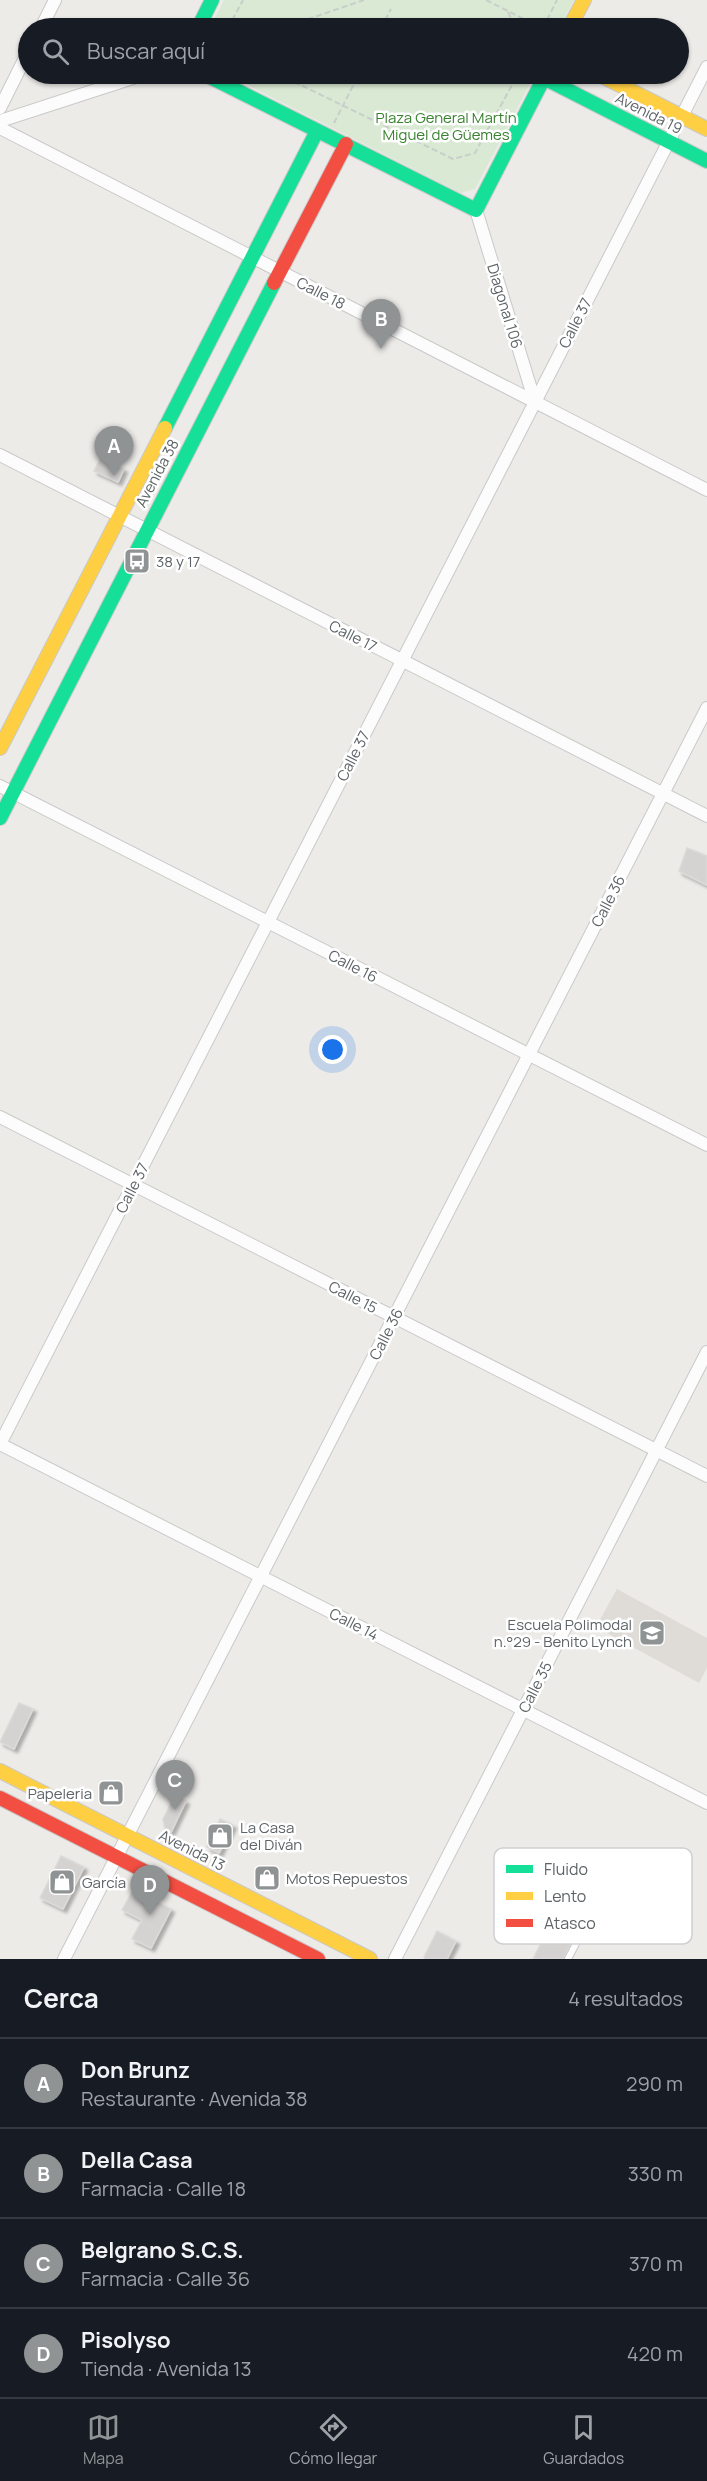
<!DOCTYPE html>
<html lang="es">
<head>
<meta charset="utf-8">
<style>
	:root { --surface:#171b24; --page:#20242c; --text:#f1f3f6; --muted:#9ea1a6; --line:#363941; --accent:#8f9394 }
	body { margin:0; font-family:Manrope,sans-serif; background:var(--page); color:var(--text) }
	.you { position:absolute; left:333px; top:1050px; width:21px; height:21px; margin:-15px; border:4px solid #fff; border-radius:50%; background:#1a73e8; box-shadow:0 0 0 9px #1a73e833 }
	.badge { display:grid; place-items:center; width:39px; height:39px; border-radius:50%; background:var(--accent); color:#fff; font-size:20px; font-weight:700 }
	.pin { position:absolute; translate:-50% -50px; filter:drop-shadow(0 2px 3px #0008) }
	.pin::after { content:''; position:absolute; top:32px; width:21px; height:18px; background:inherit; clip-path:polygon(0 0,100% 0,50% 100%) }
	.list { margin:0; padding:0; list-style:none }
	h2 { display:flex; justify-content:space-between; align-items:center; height:78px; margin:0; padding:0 24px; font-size:26px }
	h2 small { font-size:20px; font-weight:400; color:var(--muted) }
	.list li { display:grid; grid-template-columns:39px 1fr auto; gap:18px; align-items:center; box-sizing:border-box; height:90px; padding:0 24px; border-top:2px solid var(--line) }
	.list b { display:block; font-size:22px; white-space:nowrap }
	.list p { margin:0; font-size:20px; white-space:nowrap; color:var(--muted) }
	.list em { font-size:20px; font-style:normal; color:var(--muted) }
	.icon { flex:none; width:33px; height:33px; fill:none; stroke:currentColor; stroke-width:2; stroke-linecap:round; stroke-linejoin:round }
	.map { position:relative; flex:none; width:707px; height:1959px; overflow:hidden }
	.search { position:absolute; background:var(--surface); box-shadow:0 2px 4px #0004; left:18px; right:18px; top:18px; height:66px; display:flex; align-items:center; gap:15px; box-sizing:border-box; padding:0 21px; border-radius:33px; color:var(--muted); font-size:22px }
	.sheet { height:438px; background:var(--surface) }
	nav { display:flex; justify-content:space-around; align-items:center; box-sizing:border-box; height:84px; border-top:2px solid var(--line); background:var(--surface); font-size:16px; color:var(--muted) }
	nav a { display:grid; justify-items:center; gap:3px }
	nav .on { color:var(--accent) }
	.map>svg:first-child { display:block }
	.education { fill:#dfdbd7 }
	.green { fill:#d9e9d3 }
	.building { fill:#d5d3d2; stroke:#dcdad7; stroke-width:1.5; filter:url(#shadow) }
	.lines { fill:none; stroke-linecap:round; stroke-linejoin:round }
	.lane-casing { stroke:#c9c9c9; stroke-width:8 }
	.street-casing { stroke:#c9c9c9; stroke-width:14 }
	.fast-casing { stroke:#c8c9c9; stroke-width:16 }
	.slow-casing { stroke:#c8c9c9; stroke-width:16 }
	.jam-casing { stroke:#c8c9c9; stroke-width:16 }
	.path { stroke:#c8ceca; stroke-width:2; stroke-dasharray:6 3; stroke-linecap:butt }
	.lane { stroke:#fcfcfc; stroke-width:6 }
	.street { stroke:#fcfcfc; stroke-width:12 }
	.fast { stroke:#16e098; stroke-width:14 }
	.slow { stroke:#ffcf43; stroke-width:14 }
	.jam { stroke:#f24e42; stroke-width:14 }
	.labels { text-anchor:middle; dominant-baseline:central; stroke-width:5; stroke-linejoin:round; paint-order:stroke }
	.street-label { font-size:15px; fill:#5d6366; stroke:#fff }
	.park-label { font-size:15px; fill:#3a8230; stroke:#fff }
	.poi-label { font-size:15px; fill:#5d6366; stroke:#fff; text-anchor:start }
	.key { fill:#fff; stroke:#ced0d1; stroke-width:1.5 }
	.key-label { font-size:16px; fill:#5d6366 }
</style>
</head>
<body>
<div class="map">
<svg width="707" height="1959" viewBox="0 0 707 1959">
	<defs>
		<filter id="shadow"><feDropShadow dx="3.5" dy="3.5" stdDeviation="1.5" flood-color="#0004"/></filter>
	</defs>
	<rect width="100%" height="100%" fill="#edebe8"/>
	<path class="education" d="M617,1589L707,1638V1668L699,1683L596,1627Z"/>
	<g class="green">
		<path d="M224,0H574L559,28H210Z"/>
		<path d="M226,74H535L475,189L461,193Z"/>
	</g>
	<g class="building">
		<path d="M101,457L124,469L118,482L94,471Z"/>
		<path d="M687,848L707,856V885L679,871Z"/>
		<path d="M19,1703L33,1709L14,1749L0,1742Z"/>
		<path d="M175,1796L186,1801L171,1832L165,1829L163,1819Z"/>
		<path d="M220,1819L233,1825L219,1853L207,1847Z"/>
		<path d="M61,1856L84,1867L63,1909L40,1898Z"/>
		<path d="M133,1890L171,1909L151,1948L132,1939L142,1920L122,1910Z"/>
		<path d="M549,1927L573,1940L563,1959H533Z"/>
		<path d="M437,1931L456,1941L447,1959H425L424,1957Z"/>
	</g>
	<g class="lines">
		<defs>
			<path id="lane" d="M540,1932L551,1916L580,1931L581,1934L568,1959"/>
			<g id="street">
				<path d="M41,28L55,0"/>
				<path d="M0,108L28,52"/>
				<path d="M0,121L145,74"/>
				<path d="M0,128L707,490"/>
				<path d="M476,210L535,402"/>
				<path d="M0,455L707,816"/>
				<path d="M0,786L707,1145"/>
				<path d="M0,1117L707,1476"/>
				<path d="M0,1444L707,67"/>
				<path d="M0,1444L707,1803"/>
				<path d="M64,1959L707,708"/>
				<path d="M395,1959L707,1352"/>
			</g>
			<g id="fast">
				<path d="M198,28L212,0"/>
				<path d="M204,74L476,210L546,74"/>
				<path d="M544,78L707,161"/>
				<path d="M165,428L317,131"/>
				<path d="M0,818L274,283"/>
			</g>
			<g id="slow">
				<path d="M569,28L584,0"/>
				<path d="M598,74L707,129"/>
				<path d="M0,748L165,428"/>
				<path d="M0,1771L370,1959"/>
			</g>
			<g id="jam">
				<path d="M274,283L346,144"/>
				<path d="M0,1798L318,1959"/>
			</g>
		</defs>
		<use href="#lane" class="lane-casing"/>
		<use href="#street" class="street-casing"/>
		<use href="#fast" class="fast-casing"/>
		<use href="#slow" class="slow-casing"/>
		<use href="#jam" class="jam-casing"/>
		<g class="path">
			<path d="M486,0L542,28"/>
			<path d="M508,12L516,28"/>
			<path d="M228,28L243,0"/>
			<path d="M282,28L364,0"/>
			<path d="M381,28L391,9"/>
			<path d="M543,28L557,0"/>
			<path d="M278,74L453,159L475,153L518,74"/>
			<path d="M334,123L359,74"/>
		</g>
		<use href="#lane" class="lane"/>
		<use href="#street" class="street"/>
		<use href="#fast" class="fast"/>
		<use href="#slow" class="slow"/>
		<use href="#jam" class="jam"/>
	</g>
	<defs>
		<symbol id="bus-square" viewBox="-11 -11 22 22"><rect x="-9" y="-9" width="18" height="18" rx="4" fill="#8f9394" stroke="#fff"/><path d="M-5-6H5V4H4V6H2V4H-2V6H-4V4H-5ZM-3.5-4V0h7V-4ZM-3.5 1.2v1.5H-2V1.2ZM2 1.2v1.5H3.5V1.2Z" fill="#fff"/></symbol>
		<symbol id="school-square" viewBox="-11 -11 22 22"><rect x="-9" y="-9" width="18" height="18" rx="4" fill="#8f9394" stroke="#fff"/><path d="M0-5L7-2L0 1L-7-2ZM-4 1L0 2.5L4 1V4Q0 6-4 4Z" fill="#fff"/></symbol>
		<symbol id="shop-square" viewBox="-11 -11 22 22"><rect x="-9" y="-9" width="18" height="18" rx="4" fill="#8f9394" stroke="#fff"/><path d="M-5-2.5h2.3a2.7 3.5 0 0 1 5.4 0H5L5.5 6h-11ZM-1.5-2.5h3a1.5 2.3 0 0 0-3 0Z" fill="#fff"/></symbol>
	</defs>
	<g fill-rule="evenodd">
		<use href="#bus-square" x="122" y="546" width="30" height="30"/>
		<use href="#school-square" x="637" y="1618" width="30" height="30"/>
		<use href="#shop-square" x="96" y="1778" width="30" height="30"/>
		<use href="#shop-square" x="205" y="1821" width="30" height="30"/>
		<use href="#shop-square" x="252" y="1863" width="30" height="30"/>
		<use href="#shop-square" x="47" y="1867" width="30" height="30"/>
	</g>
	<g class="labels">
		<g class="street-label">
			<text transform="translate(649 113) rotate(27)">Avenida 19</text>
			<text transform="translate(321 293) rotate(27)">Calle 18</text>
			<text transform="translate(505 306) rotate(73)">Diagonal 106</text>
			<text transform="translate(575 323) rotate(-63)">Calle 37</text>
			<text transform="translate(157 473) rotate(-62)">Avenida 38</text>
			<text transform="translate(353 636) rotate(27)">Calle 17</text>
			<text transform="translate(353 756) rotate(-63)">Calle 37</text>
			<text transform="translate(608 901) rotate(-63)">Calle 36</text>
			<text transform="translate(353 966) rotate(27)">Calle 16</text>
			<text transform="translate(132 1188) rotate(-63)">Calle 37</text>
			<text transform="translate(353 1297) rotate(27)">Calle 15</text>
			<text transform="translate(386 1334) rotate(-63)">Calle 36</text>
			<text transform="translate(354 1624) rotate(27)">Calle 14</text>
			<text transform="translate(535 1687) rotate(-63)">Calle 35</text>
			<text transform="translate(192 1850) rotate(27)">Avenida 13</text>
		</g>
		<g class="park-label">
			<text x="446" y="117">Plaza General Martín<tspan x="446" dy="17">Miguel de Güemes</tspan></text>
		</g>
		<g class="poi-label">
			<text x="156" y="561">38 y 17</text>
			<text x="632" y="1624" text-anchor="end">Escuela Polimodal<tspan x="632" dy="17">n.°29 - Benito Lynch</tspan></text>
			<text x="92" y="1793" text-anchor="end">Papeleria</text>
			<text x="240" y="1827">La Casa<tspan x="240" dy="17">del Diván</tspan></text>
			<text x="286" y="1878">Motos Repuestos</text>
			<text x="82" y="1882">García</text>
		</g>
	</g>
	<rect x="494" y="1848" width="198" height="96" rx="9" class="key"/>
	<rect x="506" y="1865" width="27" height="8" fill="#16e098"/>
	<rect x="506" y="1892" width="27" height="8" fill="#ffcf43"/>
	<rect x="506" y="1919" width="27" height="8" fill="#f24e42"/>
	<g class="key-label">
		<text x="544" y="1875">Fluido</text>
		<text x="544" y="1902">Lento</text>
		<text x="544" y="1929">Atasco</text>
	</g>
</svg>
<div class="you"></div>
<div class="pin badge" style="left:114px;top:476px">A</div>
<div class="pin badge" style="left:381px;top:349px">B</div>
<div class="pin badge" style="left:175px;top:1810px">C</div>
<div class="pin badge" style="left:150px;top:1915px">D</div>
<div class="search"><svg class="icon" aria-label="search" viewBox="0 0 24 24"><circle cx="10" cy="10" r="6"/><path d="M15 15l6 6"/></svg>Buscar aquí</div>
</div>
<section class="sheet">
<h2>Cerca<small>4 resultados</small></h2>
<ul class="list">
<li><span class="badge">A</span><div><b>Don Brunz</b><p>Restaurante · Avenida 38</p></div><em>290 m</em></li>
<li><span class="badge">B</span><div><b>Della Casa</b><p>Farmacia · Calle 18</p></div><em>330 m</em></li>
<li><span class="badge">C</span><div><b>Belgrano S.C.S.</b><p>Farmacia · Calle 36</p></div><em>370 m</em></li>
<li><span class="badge">D</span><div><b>Pisolyso</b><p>Tienda · Avenida 13</p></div><em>420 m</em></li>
</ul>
</section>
<nav>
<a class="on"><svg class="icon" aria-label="map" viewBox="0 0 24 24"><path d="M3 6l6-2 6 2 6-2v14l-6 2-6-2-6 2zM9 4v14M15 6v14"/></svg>Mapa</a>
<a><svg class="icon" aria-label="directions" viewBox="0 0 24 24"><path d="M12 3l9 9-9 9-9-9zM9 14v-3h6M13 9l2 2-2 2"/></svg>Cómo llegar</a>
<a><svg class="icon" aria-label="saved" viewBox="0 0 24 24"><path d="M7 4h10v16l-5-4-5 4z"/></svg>Guardados</a>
</nav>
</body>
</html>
